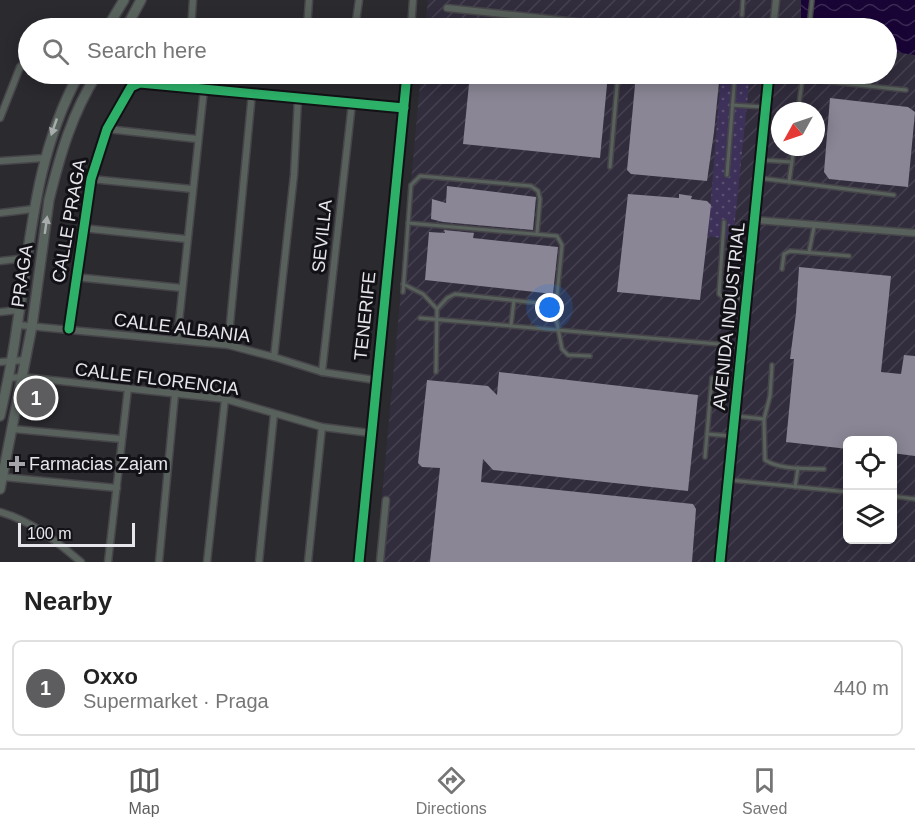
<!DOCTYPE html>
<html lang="en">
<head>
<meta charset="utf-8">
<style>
	:root { --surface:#fff; --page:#f6f6f6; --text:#222; --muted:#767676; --line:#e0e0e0; --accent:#5d5c5f }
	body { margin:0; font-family:Arial,sans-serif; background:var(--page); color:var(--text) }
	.controls { position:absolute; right:18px; bottom:18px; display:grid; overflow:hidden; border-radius:9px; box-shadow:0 3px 15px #0003 }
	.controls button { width:54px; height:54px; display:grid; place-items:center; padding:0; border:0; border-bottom:2px solid var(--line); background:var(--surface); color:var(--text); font:30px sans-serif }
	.compass { position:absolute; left:771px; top:102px; width:54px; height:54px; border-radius:50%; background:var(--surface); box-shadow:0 3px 15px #0003; rotate:230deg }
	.scale { position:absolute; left:18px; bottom:15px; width:117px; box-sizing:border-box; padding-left:6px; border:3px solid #e7e6ed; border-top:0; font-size:16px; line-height:21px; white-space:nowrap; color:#e7e6ed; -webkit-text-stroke:4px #121116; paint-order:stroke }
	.you { position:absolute; left:550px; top:308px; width:21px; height:21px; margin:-15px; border:4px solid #fff; border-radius:50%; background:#1a73e8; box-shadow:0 0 0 9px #1a73e833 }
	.badge { display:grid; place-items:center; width:39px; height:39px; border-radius:50%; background:var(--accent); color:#fff; font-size:20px; font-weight:700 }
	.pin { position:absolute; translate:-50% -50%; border:3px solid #fff; box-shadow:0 2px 6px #0006 }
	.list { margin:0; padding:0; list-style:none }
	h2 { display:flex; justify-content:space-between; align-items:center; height:78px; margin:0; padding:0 24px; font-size:26px }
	h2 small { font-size:20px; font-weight:400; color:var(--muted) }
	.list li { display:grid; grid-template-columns:39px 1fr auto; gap:18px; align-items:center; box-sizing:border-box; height:96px; margin:0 12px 12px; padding:0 12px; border:2px solid var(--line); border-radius:9px }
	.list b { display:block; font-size:22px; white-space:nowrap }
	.list p { margin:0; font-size:20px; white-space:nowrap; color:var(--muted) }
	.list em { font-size:20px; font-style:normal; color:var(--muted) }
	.icon { flex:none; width:33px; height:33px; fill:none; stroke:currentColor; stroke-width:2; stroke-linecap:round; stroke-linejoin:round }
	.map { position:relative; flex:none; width:915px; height:562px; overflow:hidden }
	.search { position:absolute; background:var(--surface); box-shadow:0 3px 15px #0003; left:18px; right:18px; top:18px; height:66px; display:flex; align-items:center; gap:15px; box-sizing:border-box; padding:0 21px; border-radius:33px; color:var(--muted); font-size:22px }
	.sheet { height:186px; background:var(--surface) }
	nav { display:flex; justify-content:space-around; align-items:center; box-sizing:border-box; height:84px; border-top:2px solid var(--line); background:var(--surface); font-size:16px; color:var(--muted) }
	nav a { display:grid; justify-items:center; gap:3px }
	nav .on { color:var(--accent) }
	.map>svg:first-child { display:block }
	.industrial { fill:url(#industrial-furrows); fill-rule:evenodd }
	.grass { fill:url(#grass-dots) }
	.water { fill:url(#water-waves) }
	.building { fill:#8a8695 }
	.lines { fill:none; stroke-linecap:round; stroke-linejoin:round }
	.lane-casing { stroke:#464549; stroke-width:6 }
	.street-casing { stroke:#464549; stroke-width:9 }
	.secondary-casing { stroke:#464549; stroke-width:12 }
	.lane { stroke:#58615c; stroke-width:3 }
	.street { stroke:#58615c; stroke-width:6 }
	.secondary { stroke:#5a645f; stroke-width:9 }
	.cycleway-casing { stroke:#121116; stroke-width:13 }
	.cycleway { stroke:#2db169; stroke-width:9 }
	.oneway { fill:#a8acad }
	.poi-dot { fill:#a5a4aa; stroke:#121116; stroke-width:2 }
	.labels { text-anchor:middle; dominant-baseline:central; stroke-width:6; stroke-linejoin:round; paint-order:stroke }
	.street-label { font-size:18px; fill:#e7e6ed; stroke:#121116 }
	.poi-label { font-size:18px; fill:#e7e6ed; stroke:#121116; text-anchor:start }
</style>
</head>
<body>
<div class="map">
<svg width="915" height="562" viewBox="0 0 915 562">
	<defs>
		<pattern id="industrial-furrows" width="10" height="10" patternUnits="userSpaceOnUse" patternTransform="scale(1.5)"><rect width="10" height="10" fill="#322d3d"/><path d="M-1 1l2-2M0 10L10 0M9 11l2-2" fill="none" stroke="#464150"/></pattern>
		<pattern id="grass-dots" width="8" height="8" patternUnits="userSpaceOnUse" patternTransform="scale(1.5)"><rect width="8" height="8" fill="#3d3159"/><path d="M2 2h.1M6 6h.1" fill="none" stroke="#594f71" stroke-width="1.8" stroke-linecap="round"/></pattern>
		<pattern id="water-waves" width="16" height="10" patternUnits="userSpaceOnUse" patternTransform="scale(1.5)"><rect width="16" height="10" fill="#190436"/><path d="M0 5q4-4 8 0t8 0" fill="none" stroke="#3a2953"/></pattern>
	</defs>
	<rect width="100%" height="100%" fill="#2b2a2f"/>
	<path class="industrial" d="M428,0H915V562H376L421,74H886V28H425ZM780,111H816V147H780ZM848,440H892V540H848Z"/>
	<path class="grass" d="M721,74H750L733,240L708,236Z"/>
	<path class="water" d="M801,0H915V55L887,51L886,28H801Z"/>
	<g class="building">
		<path d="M470,74H608L600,158L463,144Z"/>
		<path d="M636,74H666L717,79L719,82L714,132L707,181L631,174L627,170Z"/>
		<path d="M830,98L908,107L915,112L908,187L829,179L824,172Z"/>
		<path d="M447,186L536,197L533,230L443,222L431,219L432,199L446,203Z"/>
		<path d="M628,194L679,198V194L692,196L691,199L707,201L711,205L700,300L617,292Z"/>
		<path d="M444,230L474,233L473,238L558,247L553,294L425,280L429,232L445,233Z"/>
		<path d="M799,267L891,276L881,372L901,374L904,355L915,356V456L892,453V441H848V449L786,442L794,359H790L796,313Z"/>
		<path d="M499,372L698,395L688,491L493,470L483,459L481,482L693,504L696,509L692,562H430L440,468L422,467L418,463L427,380L488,386L497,395Z"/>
	</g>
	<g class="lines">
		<defs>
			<g id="lane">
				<path d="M742,15L743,0"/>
				<path d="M517,28L519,16"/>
				<path d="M809,28L812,0"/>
				<path d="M802,79L906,90"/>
				<path d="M732,105L765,107"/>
				<path d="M798,111L803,74"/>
				<path d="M761,160L792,162"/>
				<path d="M610,167L618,74"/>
				<path d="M727,175L735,74"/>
				<path d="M759,178L894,195"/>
				<path d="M789,182L794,147"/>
				<path d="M724,222L719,294L723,297L745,299"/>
				<path d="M408,223L557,236L562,245L556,305V318L562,349L568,355L590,356"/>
				<path d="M809,252L814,227"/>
				<path d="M782,269L784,254L790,251L849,256"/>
				<path d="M403,284L423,294L437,309"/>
				<path d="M403,292L411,185L420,176L531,186L538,191L540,199L537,233"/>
				<path d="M420,318L741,346"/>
				<path d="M511,325L514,300"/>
				<path d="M772,365L770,396L764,419L765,460C780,470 806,468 824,469"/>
				<path d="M436,372L437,309L447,298L455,294L556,305"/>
				<path d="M736,416L764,419"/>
				<path d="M707,434L732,436"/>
				<path d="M705,457L712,378"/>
				<path d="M730,480L848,492"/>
				<path d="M795,487L798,468"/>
				<path d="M892,496L915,499"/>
			</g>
			<g id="street">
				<path d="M447,8L632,28"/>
				<path d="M191,28L193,0"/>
				<path d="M307,28L309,0"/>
				<path d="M355,28L359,0"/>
				<path d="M411,28L413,0"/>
				<path d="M773,28L776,0"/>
				<path d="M0,118L20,67L28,60"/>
				<path d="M107,129L197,139"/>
				<path d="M0,161L45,158"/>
				<path d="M91,179L192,189"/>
				<path d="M0,213L33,209"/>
				<path d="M755,220L915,233"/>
				<path d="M82,228L186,239"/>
				<path d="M0,261L27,258"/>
				<path d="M75,277L182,288"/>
				<path d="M0,312L19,310"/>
				<path d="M18,325L228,345L274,357L322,372L375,380"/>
				<path d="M69,329L91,179L107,129L131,87L140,83L404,108"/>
				<path d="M177,340L204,89"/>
				<path d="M228,345L252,93"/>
				<path d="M274,357L294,175L298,98"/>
				<path d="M0,362L26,360"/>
				<path d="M322,372L352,103"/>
				<path d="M9,378L23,377L225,399L322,427L370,433"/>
				<path d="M13,429L121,439"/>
				<path d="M3,477L117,488"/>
				<path d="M0,512C32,521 56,541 81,562"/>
				<path d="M108,562L128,388"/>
				<path d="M159,562L175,394"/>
				<path d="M207,562L225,399"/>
				<path d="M259,562L274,414"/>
				<path d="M308,562L322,427"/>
				<path d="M359,562L407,74"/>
				<path d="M380,562L386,500"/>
				<path d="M720,562L769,74"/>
			</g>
			<g id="secondary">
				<path d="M107,28L124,0"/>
				<path d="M126,28L141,0"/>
				<path d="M0,416C7,386 13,356 17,326C31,238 35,154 79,74"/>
				<path d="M0,489L32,326L49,200C60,155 72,113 97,74"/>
			</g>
		</defs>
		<use href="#lane" class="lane-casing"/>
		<use href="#street" class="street-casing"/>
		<use href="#secondary" class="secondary-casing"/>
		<use href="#lane" class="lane"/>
		<use href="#street" class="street"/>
		<use href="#secondary" class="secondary"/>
		<defs>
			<g id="cycleway">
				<path d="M69,329L91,179L107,129L131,87L140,83L404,108"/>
				<path d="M359,562L407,74"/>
				<path d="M720,562L769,74"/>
			</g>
		</defs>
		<use href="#cycleway" class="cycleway-casing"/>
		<use href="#cycleway" class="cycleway"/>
	</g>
	<defs><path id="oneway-solid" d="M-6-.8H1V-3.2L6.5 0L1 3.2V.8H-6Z" transform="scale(1.5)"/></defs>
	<g class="oneway">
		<use href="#oneway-solid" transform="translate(54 127) rotate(109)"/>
		<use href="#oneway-solid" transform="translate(46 225) rotate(-82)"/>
	</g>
	<path class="poi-dot" d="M14 455h6v6h6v6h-6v6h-6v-6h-6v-6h6z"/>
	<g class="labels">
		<g class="street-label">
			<text transform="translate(69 221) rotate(-80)">CALLE PRAGA</text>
			<text transform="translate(322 236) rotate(-84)">SEVILLA</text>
			<text transform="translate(22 276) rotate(-82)">PRAGA</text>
			<text transform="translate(365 316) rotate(-84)">TENERIFE</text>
			<text transform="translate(729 316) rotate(-84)">AVENIDA INDUSTRIAL</text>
			<text transform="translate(182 328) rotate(7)">CALLE ALBANIA</text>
			<text transform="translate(157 379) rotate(7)">CALLE FLORENCIA</text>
		</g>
		<g class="poi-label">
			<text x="29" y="464">Farmacias Zajam</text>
		</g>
	</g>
</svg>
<div class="controls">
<button><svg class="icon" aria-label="locate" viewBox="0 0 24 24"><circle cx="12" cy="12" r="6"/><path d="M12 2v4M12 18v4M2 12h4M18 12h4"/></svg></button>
<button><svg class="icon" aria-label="layers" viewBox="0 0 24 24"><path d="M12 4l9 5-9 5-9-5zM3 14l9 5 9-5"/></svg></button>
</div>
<svg class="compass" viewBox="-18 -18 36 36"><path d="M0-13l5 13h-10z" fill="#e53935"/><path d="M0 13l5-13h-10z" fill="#767676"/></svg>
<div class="scale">100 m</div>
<div class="you"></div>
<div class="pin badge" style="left:36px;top:398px">1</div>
<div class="search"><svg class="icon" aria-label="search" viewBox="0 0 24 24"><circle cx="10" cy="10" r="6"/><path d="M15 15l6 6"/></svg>Search here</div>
</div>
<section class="sheet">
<h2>Nearby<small></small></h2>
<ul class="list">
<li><span class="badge">1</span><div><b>Oxxo</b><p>Supermarket · Praga</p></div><em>440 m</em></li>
</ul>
</section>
<nav>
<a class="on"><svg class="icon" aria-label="map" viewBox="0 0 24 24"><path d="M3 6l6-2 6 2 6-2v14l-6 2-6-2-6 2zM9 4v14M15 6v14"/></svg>Map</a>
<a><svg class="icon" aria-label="directions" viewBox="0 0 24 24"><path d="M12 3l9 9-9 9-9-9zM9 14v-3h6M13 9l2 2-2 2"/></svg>Directions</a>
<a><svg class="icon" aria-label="saved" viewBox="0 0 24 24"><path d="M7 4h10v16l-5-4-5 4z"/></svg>Saved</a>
</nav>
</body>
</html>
